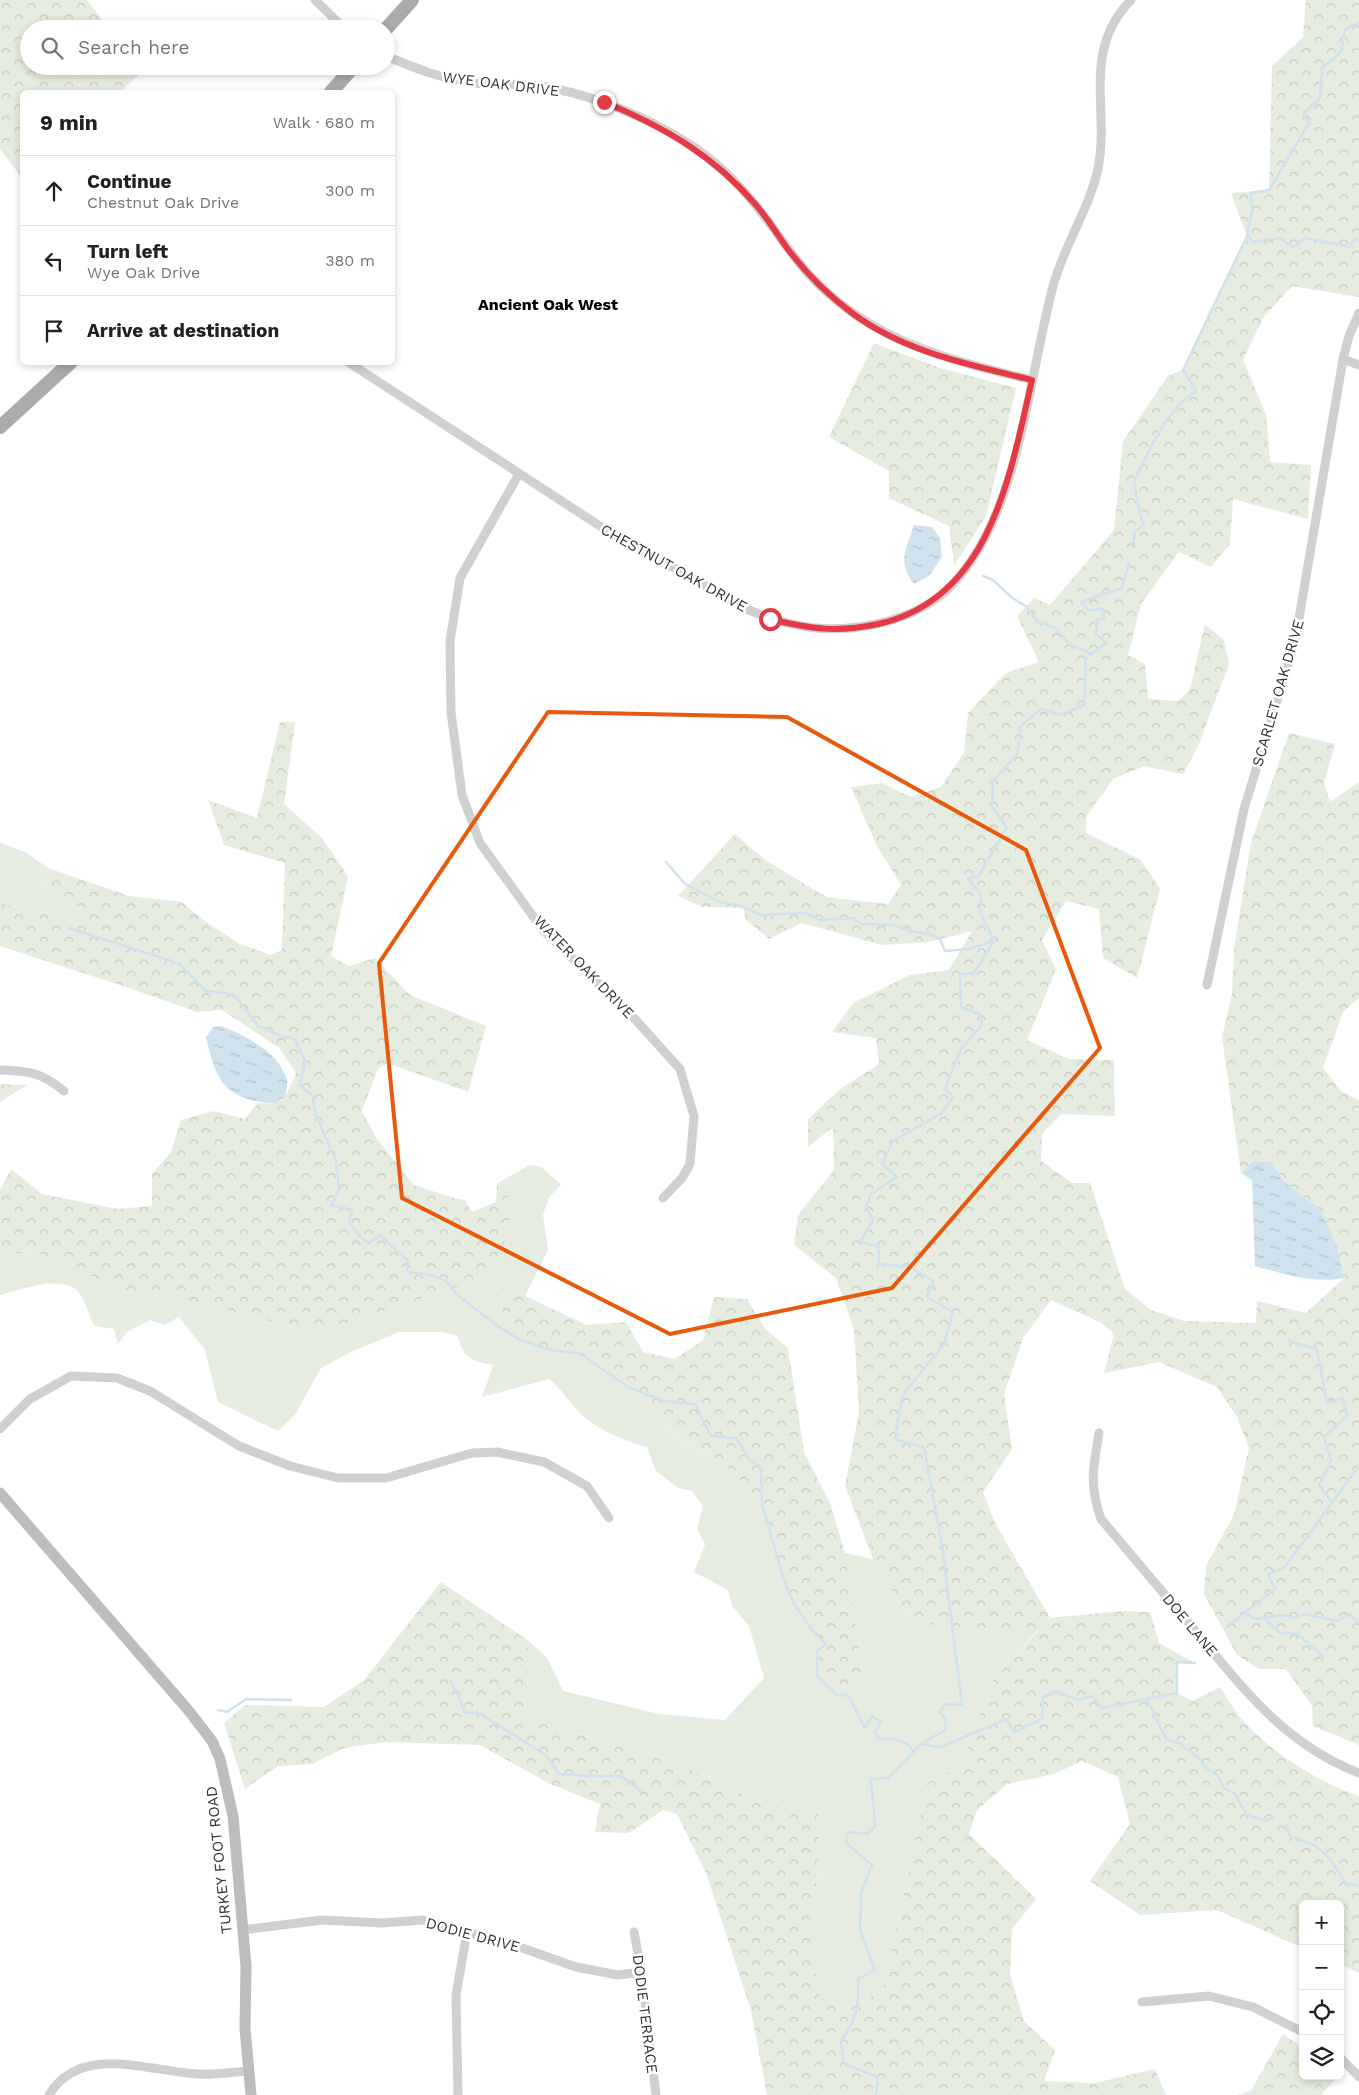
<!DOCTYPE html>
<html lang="en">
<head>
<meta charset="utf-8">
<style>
	:root { --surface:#fff; --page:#f2f2f2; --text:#202124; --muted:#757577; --line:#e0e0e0 }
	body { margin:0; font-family:"Work Sans",sans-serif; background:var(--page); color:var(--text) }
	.controls { position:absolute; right:15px; bottom:15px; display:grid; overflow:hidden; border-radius:8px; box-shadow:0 2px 8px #0003 }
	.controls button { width:45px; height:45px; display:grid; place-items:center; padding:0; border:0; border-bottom:1px solid var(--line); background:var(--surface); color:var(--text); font:25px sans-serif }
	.stop { position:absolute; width:15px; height:15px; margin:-11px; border:4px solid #e63946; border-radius:50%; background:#fff }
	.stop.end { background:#e63946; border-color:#fff; box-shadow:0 1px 5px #0008 }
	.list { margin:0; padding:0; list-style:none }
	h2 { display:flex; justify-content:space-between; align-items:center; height:65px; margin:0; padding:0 20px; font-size:21px }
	h2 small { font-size:16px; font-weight:400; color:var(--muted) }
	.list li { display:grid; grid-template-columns:32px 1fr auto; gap:15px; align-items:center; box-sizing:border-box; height:70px; padding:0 20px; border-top:1px solid var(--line) }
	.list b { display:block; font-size:19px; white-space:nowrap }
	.list p { margin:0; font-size:16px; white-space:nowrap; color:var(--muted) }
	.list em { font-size:16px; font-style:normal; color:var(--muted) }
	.icon { flex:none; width:28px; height:28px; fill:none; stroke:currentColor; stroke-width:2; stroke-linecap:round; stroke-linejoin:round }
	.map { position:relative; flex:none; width:1359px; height:2095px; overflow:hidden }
	.search { position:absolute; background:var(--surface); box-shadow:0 2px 8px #0003; left:20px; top:20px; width:375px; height:55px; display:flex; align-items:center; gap:12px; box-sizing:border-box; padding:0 18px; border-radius:28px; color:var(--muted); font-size:19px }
	.panel { position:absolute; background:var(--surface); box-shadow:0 2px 8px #0003; left:20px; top:90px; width:375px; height:275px; border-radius:8px }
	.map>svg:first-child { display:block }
	.grass { fill:#e6ecdf }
	.forest { fill:url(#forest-crowns) }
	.water { fill:url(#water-ripples) }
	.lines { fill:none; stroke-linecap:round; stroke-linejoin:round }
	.stream { stroke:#cfe2ee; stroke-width:2.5 }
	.street { stroke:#d0d0d0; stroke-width:9 }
	.secondary { stroke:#bdbdbd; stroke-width:11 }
	.primary { stroke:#ababab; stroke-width:14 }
	.route { stroke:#e63946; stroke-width:6 }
	.marked { fill:none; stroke:#e8590c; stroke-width:4; stroke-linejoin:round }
	.labels { text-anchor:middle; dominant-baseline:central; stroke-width:5; stroke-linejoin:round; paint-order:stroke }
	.street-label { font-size:15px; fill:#333; stroke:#fff }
	.neighbourhood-label { font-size:16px; font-weight:bold; fill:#000; stroke:#fff }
</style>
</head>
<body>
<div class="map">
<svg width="1359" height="2095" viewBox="0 0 1359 2095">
	<defs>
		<pattern id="forest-crowns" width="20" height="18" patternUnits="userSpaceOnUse" patternTransform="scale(1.25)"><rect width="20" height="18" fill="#e6ecdf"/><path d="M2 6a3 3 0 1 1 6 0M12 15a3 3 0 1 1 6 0" fill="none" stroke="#c6cbc0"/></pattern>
		<pattern id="water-ripples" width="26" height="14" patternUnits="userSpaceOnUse" patternTransform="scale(1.25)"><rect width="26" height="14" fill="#cfe2ee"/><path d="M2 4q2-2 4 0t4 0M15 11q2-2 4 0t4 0" fill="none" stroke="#b2c2cd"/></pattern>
	</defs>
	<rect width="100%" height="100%" fill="#fff"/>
	<g class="grass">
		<path d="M0,842L27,853L48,868L47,893L90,912L85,926L49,914L4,904L0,886Z"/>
		<path d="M530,1165L542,1167L561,1185L549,1197L543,1215L548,1250L525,1296L503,1289L499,1327L520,1340L555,1351L579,1353L628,1387L676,1436L725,1465L762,1504L784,1580L812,1630L826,1644L817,1651V1676L836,1694L863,1671L845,1553L873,1559L907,1614L953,1633L1038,1630L994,1678L961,1764L927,1783L883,1991L842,2009L819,1996L812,1949L819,1854L817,1811L766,1805L669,1759L526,1719L529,1641L547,1658L563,1691L659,1714L725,1720L764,1678L749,1626L732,1606L728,1590L694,1572L705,1545L697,1529L703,1506L692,1491L678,1488L655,1470L647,1447C623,1440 596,1430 578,1411C568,1400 561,1389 549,1379L482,1397L493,1365C472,1361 463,1358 458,1336L442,1332H399L353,1351L321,1368L295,1415L278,1431L218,1402L205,1350L179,1317L164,1325L150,1320L127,1332L118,1344L114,1329L94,1326C89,1316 86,1303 79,1293C65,1273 19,1290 0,1295V1262L4,1254L34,1252L70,1263L114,1290L174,1298L267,1320L298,1331L345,1324L483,1278L510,1215L506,1178Z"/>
	</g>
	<g class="forest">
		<path d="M0,0H87L109,29H29V66H138L142,72L120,92H22V178L0,149Z"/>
		<path d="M1306,0H1359V297L1292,286L1263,318L1243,360L1266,414L1270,462L1311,465L1308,519L1233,499L1230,544L1211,567L1179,552L1141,604L1128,655L1145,664L1148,699L1178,701L1190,690L1205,624L1224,640L1229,664L1199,744L1183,774L1144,766L1113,779L1086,817V833L1141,860L1160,889L1137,978L1103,958L1099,909L1066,901L1042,940L1056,969L1027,1040L1069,1059L1114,1060L1115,1116L1061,1114L1042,1134L1041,1161L1072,1183H1090L1125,1289L1151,1310L1184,1321L1256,1323L1257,1301L1306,1313L1344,1278L1337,1246L1320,1209L1286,1183L1270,1162L1254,1161L1241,1173L1222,1037L1232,994L1234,949L1251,843L1289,733L1335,744L1324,783L1330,802L1359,782V998L1343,1012L1323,1068L1341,1091L1359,1100V1745L1313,1726L1312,1706L1286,1669H1259L1237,1655L1204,1594L1206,1566L1234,1515L1249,1448L1237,1417L1217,1387L1159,1362L1104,1373L1114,1334L1100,1322L1051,1300L1023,1338L1004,1394L1012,1449L983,1492L995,1523L1050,1618L1123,1611L1150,1612L1159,1643L1195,1663L1177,1662V1693L1193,1701L1220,1687C1226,1696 1232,1707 1239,1716C1269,1751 1315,1781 1359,1796V1973L1340,1964V1904H1303V1948L1217,1910L1140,1915L1090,1881L1130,1824L1118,1777L1082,1761L1054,1774L1007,1784L977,1810L969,1834L1036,1899L1012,1929L1010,1975L1024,2021L1055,2050L1044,2081L1095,2083L1155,2069L1166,2095H767L751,2010L706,1873L677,1814L663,1810L629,1833L595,1832L600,1804L550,1784L480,1745L386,1742L344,1748L312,1764L278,1766L245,1789L224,1723L245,1705L324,1707L364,1680L441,1582L529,1641L526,1719L669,1759L766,1805L818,1811L819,1854L812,1949L819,1996L842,2009L883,1991L927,1783L961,1764L994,1678L1038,1631L953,1633L907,1614L873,1559L845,1486L859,1412L854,1329L836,1278L794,1245L798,1215L834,1170L833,1127L808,1147V1119L840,1089L879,1064L876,1038L832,1032L853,1003L910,975L949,970L972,931L929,942L882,945L802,923L769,939L745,919L744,908L703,907L678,896L735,834L764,859L826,897L888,904L901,885L877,846L851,787L882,783L911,797L941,787L964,753L968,713L1006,673L1039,662L1017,616L1034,598L1050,605L1114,530L1123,441L1168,376L1183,370L1247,236L1231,193L1269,190L1272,66L1303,37Z"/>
		<path d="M874,343L940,368L1016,388L986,516L954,566L949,526L889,498V471L829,437Z"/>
		<path d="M280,722H295L284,804L322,838L348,876L331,956L349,966L375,958L410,995L486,1026L468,1092L387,1063L378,1069L362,1111L377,1139L414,1185L457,1199L465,1200L472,1212L496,1202L497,1184L506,1178L510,1215L500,1260L483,1278L345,1324L298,1331L267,1320L174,1298L114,1290L70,1263L34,1252L4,1254L0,1262V1190L11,1169L42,1194L117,1209L152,1206V1174L171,1152L181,1120L213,1111L245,1119L258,1103L276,1104L286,1096L296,1073L279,1048L222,1010L197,1012L126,987L0,946V886L4,904L49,914L85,926L89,912L47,893L48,868L129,896L182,902L206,922L240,944L271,955L282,950L285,863L224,845L208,800L257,818Z"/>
		<path d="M0,1084L27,1085L0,1102Z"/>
		<path d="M503,1288L525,1296L587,1325L626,1322L643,1352L675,1359L703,1340L714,1297L747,1299L765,1329L788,1348L804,1452L830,1503L845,1553L863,1671L836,1694L817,1676V1651L826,1644L812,1630L794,1604L784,1580L762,1504L725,1465L675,1435L628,1387L579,1354L555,1351L520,1340L499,1327Z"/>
		<path d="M1283,2034L1303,2048V2076H1335L1337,2078L1321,2095H1237L1251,2091Z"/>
	</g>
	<g class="water">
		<path d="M914,525L932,527L940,538L942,557L929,576L914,584C897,562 906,549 914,525Z"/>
		<path d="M221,1026C246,1036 279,1052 287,1080C288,1085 286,1091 286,1096L276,1104C226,1100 216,1083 206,1037L213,1027Z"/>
		<path d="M1254,1161L1270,1162L1286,1183L1320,1209L1337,1246L1344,1278C1315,1284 1283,1274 1255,1266L1252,1180L1241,1173Z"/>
	</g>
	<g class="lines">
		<g class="stream">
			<path d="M1248,236L1253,242L1280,238L1293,247L1305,238L1350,247L1354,239L1359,240"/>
			<path d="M1133,547L1135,531L1144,525C1137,511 1137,496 1134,481C1150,450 1165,411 1196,391L1183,370L1247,236L1252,210L1251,193L1269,190L1309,123L1303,114L1320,98L1322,68L1341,52L1345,29L1359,23"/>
			<path d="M983,576L993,580L1011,597L1027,607L1037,621L1055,628L1070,644L1092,654"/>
			<path d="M666,862L685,884L720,902L738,905L761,915L805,913L820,920L854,918L861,924L893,925L914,932L929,934L940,939L945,951L969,949L994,941"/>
			<path d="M69,928L178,963L206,991L226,993L236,997L258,1026L281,1036L295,1039L305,1062L300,1086L312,1095L316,1115L336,1161L339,1190L331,1205L352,1210L349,1222L361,1238L369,1243L380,1235L408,1261L407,1272C427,1274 446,1274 456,1294L499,1327L520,1340L555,1351L579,1353L628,1387L664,1401L695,1404L711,1436L736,1438L748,1458L761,1468L762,1504L784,1580L794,1604L812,1630L826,1644L817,1651V1676L836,1694L849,1696L865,1728L872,1716L881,1722L875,1733L879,1739C893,1738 906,1739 914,1752"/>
			<path d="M1288,1341L1317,1349L1327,1403L1343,1398L1347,1416L1324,1437L1331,1460L1319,1485L1333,1503"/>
			<path d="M1245,1613L1255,1619L1284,1615L1294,1618L1305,1614L1337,1621L1350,1614L1359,1623"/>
			<path d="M1264,1618L1280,1633H1297L1323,1657"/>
			<path d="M1229,1625L1275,1589L1268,1574L1284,1568L1359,1466"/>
			<path d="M451,1681L465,1712L479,1713L546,1755L559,1774L588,1776H621L641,1791"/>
			<path d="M1147,1699L1166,1739L1179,1743L1198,1757L1205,1767L1217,1775L1224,1788L1235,1794L1247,1815L1266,1821L1274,1816"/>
			<path d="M218,1710L227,1712L246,1699L291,1700"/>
			<path d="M921,1744L945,1730L946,1721L940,1712L945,1704L962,1705L942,1545L924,1447L895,1439L902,1396L944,1344L953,1312L927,1297L933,1281L910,1267L879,1264V1246L860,1242L873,1220L866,1206L871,1194L897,1177L882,1164L893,1141L942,1113L953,1097L945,1089L961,1049L982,1025L981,1015L961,1007L960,974L974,973L994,941L980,912L981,895L968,878L978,877L1007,827L992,807L993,781L1017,754L1021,726L1041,709L1061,715L1084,705L1086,658L1106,643L1096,634L1097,620L1104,618L1103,609L1088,610L1081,602L1122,588L1129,563"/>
			<path d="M1286,1824L1289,1835C1295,1839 1301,1840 1307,1842C1326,1849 1336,1867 1345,1883L1359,1886"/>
			<path d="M876,2095L878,2077L844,2064L841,2041C857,2018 859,2007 858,1979L875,1970L860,1930L861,1892L872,1865L846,1843L847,1832L867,1834L875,1826L871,1779L888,1778L921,1744L941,1747L1006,1719L1014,1732L1042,1719L1043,1697L1056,1692L1078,1700L1092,1696L1102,1708L1177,1693V1662L1195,1663"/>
		</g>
		<g class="street">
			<path d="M315,0L345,29"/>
			<path d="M386,56C415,68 442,79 473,83C499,86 526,82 552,88C600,98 646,117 688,143C713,158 739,184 757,207C777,231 793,259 815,281C876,343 951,360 1032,380"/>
			<path d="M1343,359L1359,365"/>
			<path d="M348,362L603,528L749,610C793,628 829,634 876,624C904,618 933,606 953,584C1021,511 1028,376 1054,283C1065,244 1089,209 1098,169C1110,108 1081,51 1131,0"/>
			<path d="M519,474L460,578L450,641L451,712L462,795L480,843L543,930L634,1018L680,1069L694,1116L690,1164L682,1178L663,1198"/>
			<path d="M1207,985L1244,809L1295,642L1343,359L1349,336L1359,313"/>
			<path d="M0,1070C29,1071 41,1072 64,1091"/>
			<path d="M0,1429L30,1399L71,1376L117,1378L150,1391L239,1446L290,1466L338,1478H386L472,1453L497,1452L544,1462L587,1486L609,1518"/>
			<path d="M1099,1433C1093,1469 1089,1484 1101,1519C1133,1557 1165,1595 1197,1633C1245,1691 1286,1745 1359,1773"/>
			<path d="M242,1930L322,1920L382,1923L423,1920L511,1944L576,1967L618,1975L633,1973L641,1969"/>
			<path d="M634,1932L641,1969L656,2095"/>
			<path d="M1142,2002L1209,1996L1253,2007L1303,2032"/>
			<path d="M1340,2057L1359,2077"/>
			<path d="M49,2095C81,2042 150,2072 199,2074C215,2075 232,2072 248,2071"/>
			<path d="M458,2095L456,1995L467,1932"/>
		</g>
		<path class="secondary" d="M0,1493L189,1711L212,1741L220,1759L233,1816L246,1966L245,2028L251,2095"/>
		<g class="primary">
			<path d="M386,29L412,0"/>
			<path d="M331,92L354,66"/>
			<path d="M0,427L71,362"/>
		</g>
	</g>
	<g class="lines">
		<path class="route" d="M604,102C664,127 713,155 756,205C768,219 777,234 787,248C805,272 828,295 852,313C904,352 970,365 1032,380C1010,475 991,599 878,624C837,633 811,629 770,619"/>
	</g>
	<path class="marked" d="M548,712L787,717L1026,850L1100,1048L892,1288L670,1334L402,1198L379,963Z"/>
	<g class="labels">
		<g class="street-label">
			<text transform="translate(501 84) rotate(7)">WYE OAK DRIVE</text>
			<text transform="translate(674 568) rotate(29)">CHESTNUT OAK DRIVE</text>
			<text transform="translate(1278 693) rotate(-74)">SCARLET OAK DRIVE</text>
			<text transform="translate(584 967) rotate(46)">WATER OAK DRIVE</text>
			<text transform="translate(1190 1625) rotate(50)">DOE LANE</text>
			<text transform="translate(219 1860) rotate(-96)">TURKEY FOOT ROAD</text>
			<text transform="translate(473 1935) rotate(15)">DODIE DRIVE</text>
			<text transform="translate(645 2014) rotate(83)">DODIE TERRACE</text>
		</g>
		<g class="neighbourhood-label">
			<text x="548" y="304">Ancient Oak West</text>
		</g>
	</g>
</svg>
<div class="controls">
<button>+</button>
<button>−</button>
<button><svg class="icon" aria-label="locate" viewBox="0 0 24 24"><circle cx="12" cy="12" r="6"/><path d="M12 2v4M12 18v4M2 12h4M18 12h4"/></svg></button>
<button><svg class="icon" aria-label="layers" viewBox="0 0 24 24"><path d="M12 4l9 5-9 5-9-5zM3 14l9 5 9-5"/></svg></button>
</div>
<div class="stop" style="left:770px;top:619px"></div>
<div class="stop end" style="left:604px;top:102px"></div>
<div class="search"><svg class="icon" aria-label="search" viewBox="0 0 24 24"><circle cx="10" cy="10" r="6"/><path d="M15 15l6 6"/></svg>Search here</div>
<section class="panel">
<h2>9 min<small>Walk · 680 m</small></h2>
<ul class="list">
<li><svg class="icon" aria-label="ahead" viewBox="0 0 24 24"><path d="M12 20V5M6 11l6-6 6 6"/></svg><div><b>Continue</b><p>Chestnut Oak Drive</p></div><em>300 m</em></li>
<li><svg class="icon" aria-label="left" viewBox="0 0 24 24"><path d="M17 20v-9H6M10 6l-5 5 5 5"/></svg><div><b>Turn left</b><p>Wye Oak Drive</p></div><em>380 m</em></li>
<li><svg class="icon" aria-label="arrive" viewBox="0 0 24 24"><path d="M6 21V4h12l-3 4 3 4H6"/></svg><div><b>Arrive at destination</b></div></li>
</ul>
</section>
</div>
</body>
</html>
